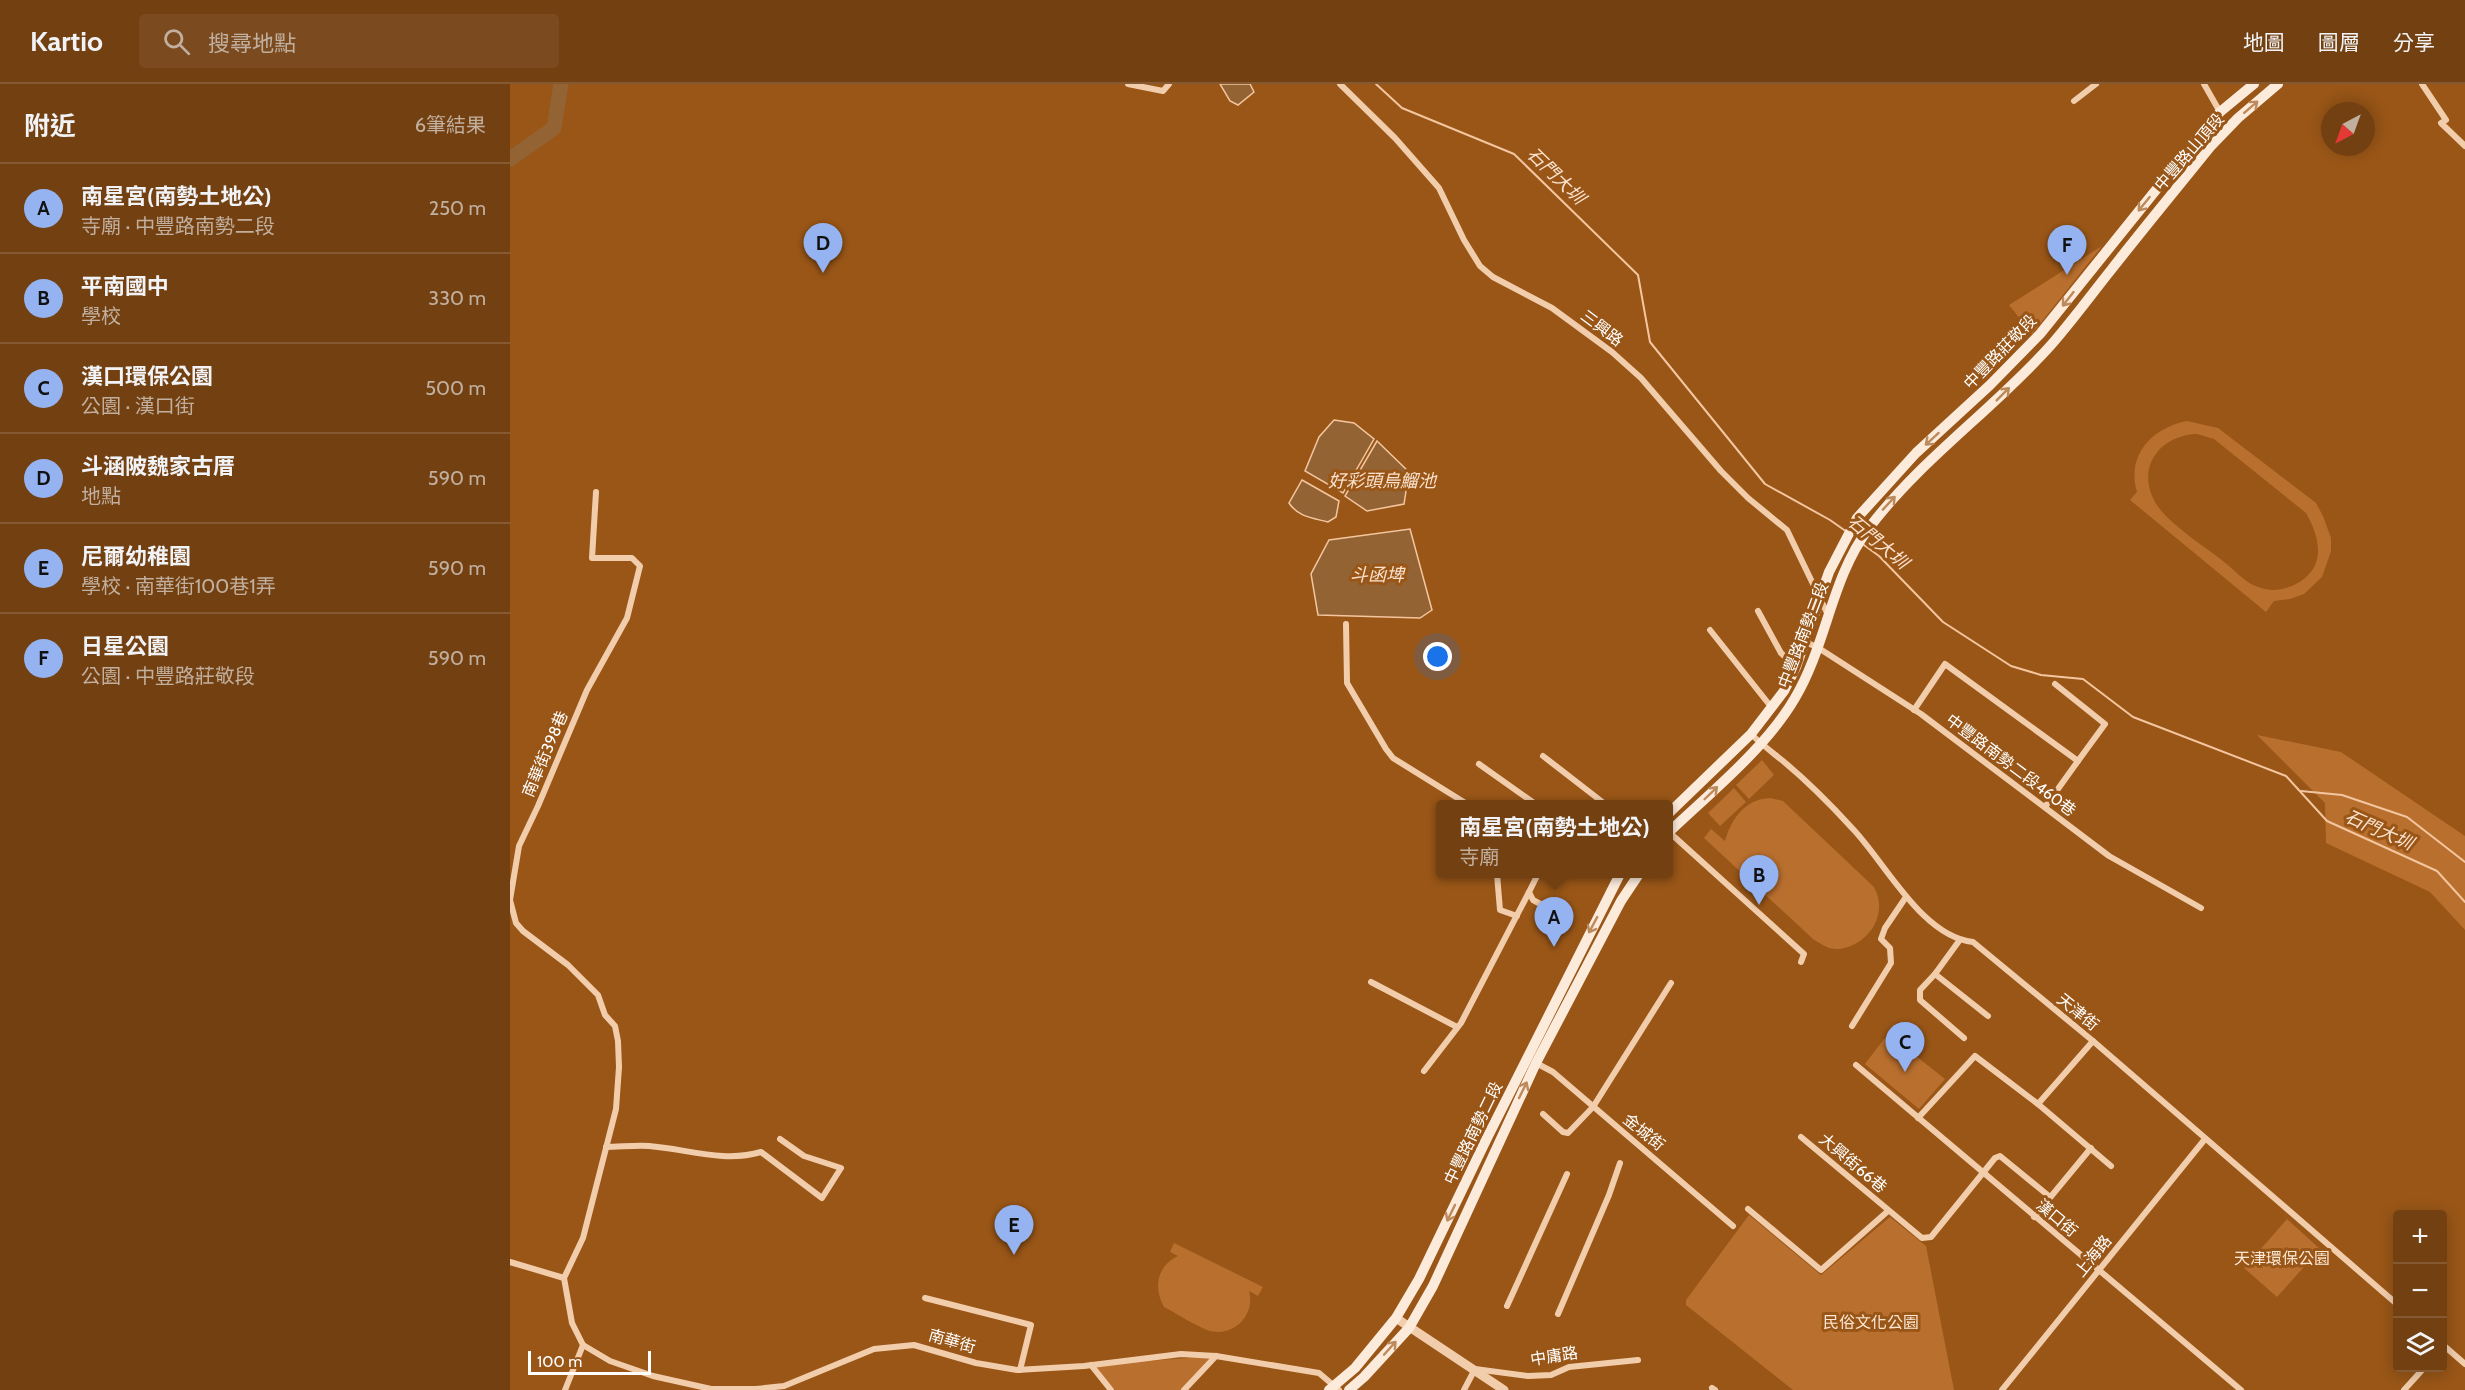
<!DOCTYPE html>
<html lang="zh-TW">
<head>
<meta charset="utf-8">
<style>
	:root { --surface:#734011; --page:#7b4b1f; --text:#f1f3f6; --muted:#c1af9f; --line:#855931; --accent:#95b2f1 }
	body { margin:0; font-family:Cabin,"Noto Sans TC",sans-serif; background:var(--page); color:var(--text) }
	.controls { position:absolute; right:18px; bottom:18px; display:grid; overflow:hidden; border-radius:6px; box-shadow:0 3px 15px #0003 }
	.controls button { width:54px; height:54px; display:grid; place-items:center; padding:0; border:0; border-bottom:2px solid var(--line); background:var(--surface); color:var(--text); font:30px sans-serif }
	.compass { position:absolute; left:1811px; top:18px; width:54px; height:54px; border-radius:50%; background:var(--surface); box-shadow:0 3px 15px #0003; rotate:221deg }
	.scale { position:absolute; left:18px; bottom:15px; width:123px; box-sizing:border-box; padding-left:6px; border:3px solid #fff; border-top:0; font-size:16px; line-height:21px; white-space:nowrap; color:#fff; -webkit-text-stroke:4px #995617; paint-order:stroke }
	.you { position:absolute; left:928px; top:573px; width:21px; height:21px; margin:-15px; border:4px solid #fff; border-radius:50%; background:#1a73e8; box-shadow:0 0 0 9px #1a73e833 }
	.badge { display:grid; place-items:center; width:39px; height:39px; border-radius:50%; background:var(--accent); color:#111; font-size:20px; font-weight:700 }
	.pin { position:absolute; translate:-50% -50px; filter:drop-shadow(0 2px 3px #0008) }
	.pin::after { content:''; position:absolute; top:32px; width:21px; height:18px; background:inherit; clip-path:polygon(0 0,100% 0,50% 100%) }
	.popup { position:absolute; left:926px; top:716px; width:237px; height:78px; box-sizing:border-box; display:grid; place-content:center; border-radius:6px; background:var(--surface); filter:drop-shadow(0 2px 4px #0005); font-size:20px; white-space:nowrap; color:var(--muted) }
	.popup b { font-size:22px; color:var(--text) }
	.popup::after { content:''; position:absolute; left:50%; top:100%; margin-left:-12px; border:12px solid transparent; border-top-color:var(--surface) }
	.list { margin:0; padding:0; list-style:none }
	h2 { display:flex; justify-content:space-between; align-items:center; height:78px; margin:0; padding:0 24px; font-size:26px }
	h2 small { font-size:20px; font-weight:400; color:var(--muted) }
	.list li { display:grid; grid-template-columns:39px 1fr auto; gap:18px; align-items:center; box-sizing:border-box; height:90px; padding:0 24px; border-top:2px solid var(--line) }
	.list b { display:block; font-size:22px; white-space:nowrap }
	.list p { margin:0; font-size:20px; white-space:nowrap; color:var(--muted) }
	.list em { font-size:20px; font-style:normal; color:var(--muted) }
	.icon { flex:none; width:33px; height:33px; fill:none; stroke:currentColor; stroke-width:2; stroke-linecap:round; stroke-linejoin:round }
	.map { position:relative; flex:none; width:1955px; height:1306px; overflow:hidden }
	header { display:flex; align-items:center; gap:36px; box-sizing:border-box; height:84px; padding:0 30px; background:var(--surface); border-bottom:2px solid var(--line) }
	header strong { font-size:28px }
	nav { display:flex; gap:33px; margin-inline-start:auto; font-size:21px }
	.search { width:420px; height:54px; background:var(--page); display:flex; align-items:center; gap:15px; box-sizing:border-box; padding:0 21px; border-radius:6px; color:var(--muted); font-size:22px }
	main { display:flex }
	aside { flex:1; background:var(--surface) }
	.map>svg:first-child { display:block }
	.green { fill:#b96f2e; fill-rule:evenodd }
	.water { fill:#936334; stroke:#f4c69f; stroke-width:1.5 }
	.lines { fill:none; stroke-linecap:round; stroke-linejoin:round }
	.stream { stroke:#f4c69f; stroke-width:2 }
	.river { stroke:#936334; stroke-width:15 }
	.minor { stroke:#f2cdac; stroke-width:6 }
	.tertiary { stroke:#f2cdac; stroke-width:9 }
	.secondary { stroke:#fcebdb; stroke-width:10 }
	.oneway { stroke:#bc8a5c }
	.labels { text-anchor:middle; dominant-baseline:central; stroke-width:6; stroke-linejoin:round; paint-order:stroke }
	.street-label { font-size:16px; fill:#fff; stroke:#995617 }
	.park-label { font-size:16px; fill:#fce7d4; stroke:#995617 }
	.water-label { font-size:18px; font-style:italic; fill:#fae2ce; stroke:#995617 }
</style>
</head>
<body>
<header>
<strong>Kartio</strong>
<div class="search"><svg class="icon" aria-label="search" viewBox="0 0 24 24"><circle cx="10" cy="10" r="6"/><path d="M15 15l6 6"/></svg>搜尋地點</div>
<nav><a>地圖</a><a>圖層</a><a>分享</a></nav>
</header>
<main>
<aside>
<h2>附近<small>6筆結果</small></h2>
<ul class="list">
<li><span class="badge">A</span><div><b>南星宮(南勢土地公)</b><p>寺廟 · 中豐路南勢二段</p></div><em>250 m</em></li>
<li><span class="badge">B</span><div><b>平南國中</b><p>學校</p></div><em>330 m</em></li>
<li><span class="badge">C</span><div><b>漢口環保公園</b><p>公園 · 漢口街</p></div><em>500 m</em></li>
<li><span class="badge">D</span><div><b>斗涵陂魏家古厝</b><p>地點</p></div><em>590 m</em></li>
<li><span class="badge">E</span><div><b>尼爾幼稚園</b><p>學校 · 南華街100巷1弄</p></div><em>590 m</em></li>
<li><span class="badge">F</span><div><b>日星公園</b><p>公園 · 中豐路莊敬段</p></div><em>590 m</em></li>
</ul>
</aside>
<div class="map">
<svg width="1955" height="1306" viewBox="0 0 1955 1306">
	<rect width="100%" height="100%" fill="#995617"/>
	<g class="green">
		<path d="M1592,162L1522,250L1499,221Z"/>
		<path d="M1677,337L1708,344L1806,419L1813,432L1821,454V467L1812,493L1794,510L1780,515L1764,517L1756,528L1620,416L1627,408C1616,371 1642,344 1677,337ZM1687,350L1704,355L1796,429C1806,446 1815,472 1800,489C1792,499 1776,506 1763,506C1757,506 1747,503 1741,500C1731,494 1722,484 1713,477C1693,461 1655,438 1644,416C1626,381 1652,351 1687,350Z"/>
		<path d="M1747,651L1831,668L1955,752V846L1920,808L1816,759L1815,719Z"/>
		<path d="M1252,676L1264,691L1239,715L1226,701Z"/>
		<path d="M1224,704L1236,718L1210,742L1198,729Z"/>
		<path d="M1260,714L1273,717L1364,803C1379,830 1359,861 1329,865C1319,866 1311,860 1303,855L1194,754L1201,745L1215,757C1221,735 1235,715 1260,714Z"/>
		<path d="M1382,953L1435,995L1409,1025L1355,980L1374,955Z"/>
		<path d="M1239,1131L1311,1191L1380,1133L1416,1162L1444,1306H1283L1176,1221V1216Z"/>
		<path d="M1777,1135L1810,1165L1767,1213L1734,1184Z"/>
		<path d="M664,1159L753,1203L748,1212L739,1207C746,1232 722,1255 697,1246C682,1240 668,1230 654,1223C643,1203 647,1182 668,1172L660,1168Z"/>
		<path d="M706,1272L673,1306H605L581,1281Z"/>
	</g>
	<g class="water">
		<path d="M710,0H740L744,8L728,21L720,17Z"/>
		<path d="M824,336L844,339L864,355L833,409L795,387L809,353Z"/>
		<path d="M867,357L899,388L894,420L857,427L835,412Z"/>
		<path d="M792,396L829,417L826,433L818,438C803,434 788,433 779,419Z"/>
		<path d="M900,445L922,526L910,534L808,531L801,490L819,456Z"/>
	</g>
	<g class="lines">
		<g class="stream">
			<path d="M866,0L892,24L1004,70L1128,191L1140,258L1255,400L1320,436L1337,448"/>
			<path d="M1354,461L1369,472L1433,538L1501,582L1531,591L1573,595L1623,633L1776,692L1817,737L1927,787L1955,818"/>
			<path d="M1791,707L1832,711L1897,733L1955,778"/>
		</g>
		<path class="river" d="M0,75L44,44L51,0"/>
		<g class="minor">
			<path d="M618,0L653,7L659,0"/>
			<path d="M830,0L885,54L929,104L954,156L970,182L983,193L1042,224L1102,268L1131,294L1211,387L1238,414L1277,446L1318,531"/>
			<path d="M1694,0L1710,28"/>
			<path d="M1912,0L1936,36L1931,39L1955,62"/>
			<path d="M1564,17L1586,0"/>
			<path d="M1248,527L1271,569L1286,583"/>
			<path d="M836,540L837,599L876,665L883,674L957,720"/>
			<path d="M1200,546L1262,624"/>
			<path d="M1295,558L1307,563L1411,630L1599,772L1691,824"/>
			<path d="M1545,600L1595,640L1568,677"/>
			<path d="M1404,626L1435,580L1568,677L1535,723"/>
			<path d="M1241,650C1251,660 1262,668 1273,677C1297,697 1321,721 1342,744C1375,778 1412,853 1463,858L1583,957L1888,1221"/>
			<path d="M1033,672L1095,720"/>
			<path d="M969,680L1024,719"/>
			<path d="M1159,748L1294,870L1291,878"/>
			<path d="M987,790L990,826L1007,832"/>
			<path d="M1028,790L1019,808L1023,816L1047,829"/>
			<path d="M1449,857L1425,890L1410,906V916L1454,954"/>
			<path d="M1425,890L1478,932"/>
			<path d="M861,898L947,943"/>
			<path d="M1342,942L1381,879L1380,864L1371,855L1375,844L1396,813"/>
			<path d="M1026,979L1043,988L1223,1142"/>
			<path d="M1346,981L1731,1306"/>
			<path d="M914,987L951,939L1019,808"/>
			<path d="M1528,1020L1583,957"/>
			<path d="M1033,1030L1053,1048L1058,1049L1083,1023L1161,899"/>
			<path d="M1408,1034L1465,972L1528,1020L1601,1082"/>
			<path d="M1291,1053L1412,1154L1421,1153L1485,1074L1490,1072L1540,1113"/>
			<path d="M96,1063C110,1063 125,1061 139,1062C177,1065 214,1079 251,1068L312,1114L331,1084L294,1072L270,1055"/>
			<path d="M1238,1125L1311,1186L1378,1127"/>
			<path d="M1524,1133L1581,1064"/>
			<path d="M0,1178L54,1194L62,1239L73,1261L100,1277L143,1292L201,1305H246L274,1302L364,1265L404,1261L466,1279L507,1286L574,1282L671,1270L706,1272L809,1289L829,1306"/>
			<path d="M54,1194L73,1154L106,1025L109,983L108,957L105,942L95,931L88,911L58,881L13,847L6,839L0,816L9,762L28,722L77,606L117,534L130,482L122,474H82L86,408"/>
			<path d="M415,1214L521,1241L510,1286"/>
			<path d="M997,1222L1057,1090"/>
			<path d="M1048,1230L1099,1111L1110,1079"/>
			<path d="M1932,1260L1955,1280"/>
			<path d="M581,1281L601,1306"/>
			<path d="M1202,1304L1205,1306"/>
			<path d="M55,1306L73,1261"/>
			<path d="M674,1306L706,1272"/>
			<path d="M954,1306L965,1285L1018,1292L1041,1291L1059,1283L1128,1276"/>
			<path d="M1492,1306L1695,1055"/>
			<path d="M1894,1306L1914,1284"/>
		</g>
		<path class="tertiary" d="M886,1234L994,1306"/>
		<g class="secondary">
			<path d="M1158,730L1241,650L1274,607L1286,583L1319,488L1347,434L1406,369L1480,301L1530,250L1691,50L1710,28L1744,0"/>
			<path d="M1158,749C1200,709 1256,664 1285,614C1317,560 1321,494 1359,444C1411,375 1484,325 1541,261C1562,237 1581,211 1601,186C1633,145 1667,104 1700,63L1728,34L1768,0"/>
			<path d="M819,1306L845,1284L886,1234L909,1195L977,1054L1110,790"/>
			<path d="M839,1306L854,1293L899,1244L923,1202L1026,979L1111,817L1129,790"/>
		</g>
	</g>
	<defs><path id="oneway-shaft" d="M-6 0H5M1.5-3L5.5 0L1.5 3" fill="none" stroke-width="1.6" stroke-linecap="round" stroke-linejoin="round" transform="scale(1.5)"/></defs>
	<g class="oneway">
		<use href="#oneway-shaft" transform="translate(1741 23) rotate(-41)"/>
		<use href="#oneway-shaft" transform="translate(1634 120) rotate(129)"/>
		<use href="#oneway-shaft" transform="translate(1558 215) rotate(128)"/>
		<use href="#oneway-shaft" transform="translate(1493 310) rotate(-45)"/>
		<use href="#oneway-shaft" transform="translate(1422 355) rotate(138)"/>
		<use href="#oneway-shaft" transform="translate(1379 419) rotate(-47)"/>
		<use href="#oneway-shaft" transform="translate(1201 709) rotate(-44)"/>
		<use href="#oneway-shaft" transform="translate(1083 841) rotate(118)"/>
		<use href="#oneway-shaft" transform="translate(1013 1006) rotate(-64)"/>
		<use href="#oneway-shaft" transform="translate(941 1129) rotate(116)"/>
		<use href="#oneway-shaft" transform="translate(880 1264) rotate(-48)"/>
	</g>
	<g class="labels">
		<g class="street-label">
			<text transform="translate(1679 68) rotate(-49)">中豐路山頂段</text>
			<text transform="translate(1092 244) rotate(37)">三興路</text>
			<text transform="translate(1490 268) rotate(-46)">中豐路莊敬段</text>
			<text transform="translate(1293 551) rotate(-69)">中豐路南勢二段</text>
			<text transform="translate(35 670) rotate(-67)">南華街398巷</text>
			<text transform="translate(1501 681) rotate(37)">中豐路南勢二段460巷</text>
			<text transform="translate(1568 928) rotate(39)">天津街</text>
			<text transform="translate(1134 1048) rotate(39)">金城街</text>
			<text transform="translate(963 1049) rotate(-64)">中豐路南勢二段</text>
			<text transform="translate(1343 1079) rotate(40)">大興街66巷</text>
			<text transform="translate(1547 1134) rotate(40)">漢口街</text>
			<text transform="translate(1583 1172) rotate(-51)">上海路</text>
			<text transform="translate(442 1257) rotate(16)">南華街</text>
			<text transform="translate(1044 1272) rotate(-9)">中庸路</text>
		</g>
		<g class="park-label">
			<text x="1772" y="1174">天津環保公園</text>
			<text x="1361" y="1238">民俗文化公園</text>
		</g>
		<g class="water-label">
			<text transform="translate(1046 92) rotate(44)">石門大圳</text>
			<text x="872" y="397">好彩頭烏鰡池</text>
			<text transform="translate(1368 458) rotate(40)">石門大圳</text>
			<text x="867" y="491">斗函埤</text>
			<text transform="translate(1869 746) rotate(24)">石門大圳</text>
		</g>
	</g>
</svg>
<div class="controls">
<button>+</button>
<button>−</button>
<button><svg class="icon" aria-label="layers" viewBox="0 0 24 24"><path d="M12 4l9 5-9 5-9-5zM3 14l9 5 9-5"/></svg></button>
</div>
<svg class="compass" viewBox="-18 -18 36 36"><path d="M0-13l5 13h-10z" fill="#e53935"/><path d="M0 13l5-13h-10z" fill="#c1af9f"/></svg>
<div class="scale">100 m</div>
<div class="you"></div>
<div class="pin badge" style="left:1044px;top:863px">A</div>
<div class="popup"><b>南星宮(南勢土地公)</b>寺廟</div>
<div class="pin badge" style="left:1249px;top:821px">B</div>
<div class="pin badge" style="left:1395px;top:988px">C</div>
<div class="pin badge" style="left:313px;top:189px">D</div>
<div class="pin badge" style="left:504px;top:1171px">E</div>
<div class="pin badge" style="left:1557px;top:191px">F</div>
</div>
</main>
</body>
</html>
